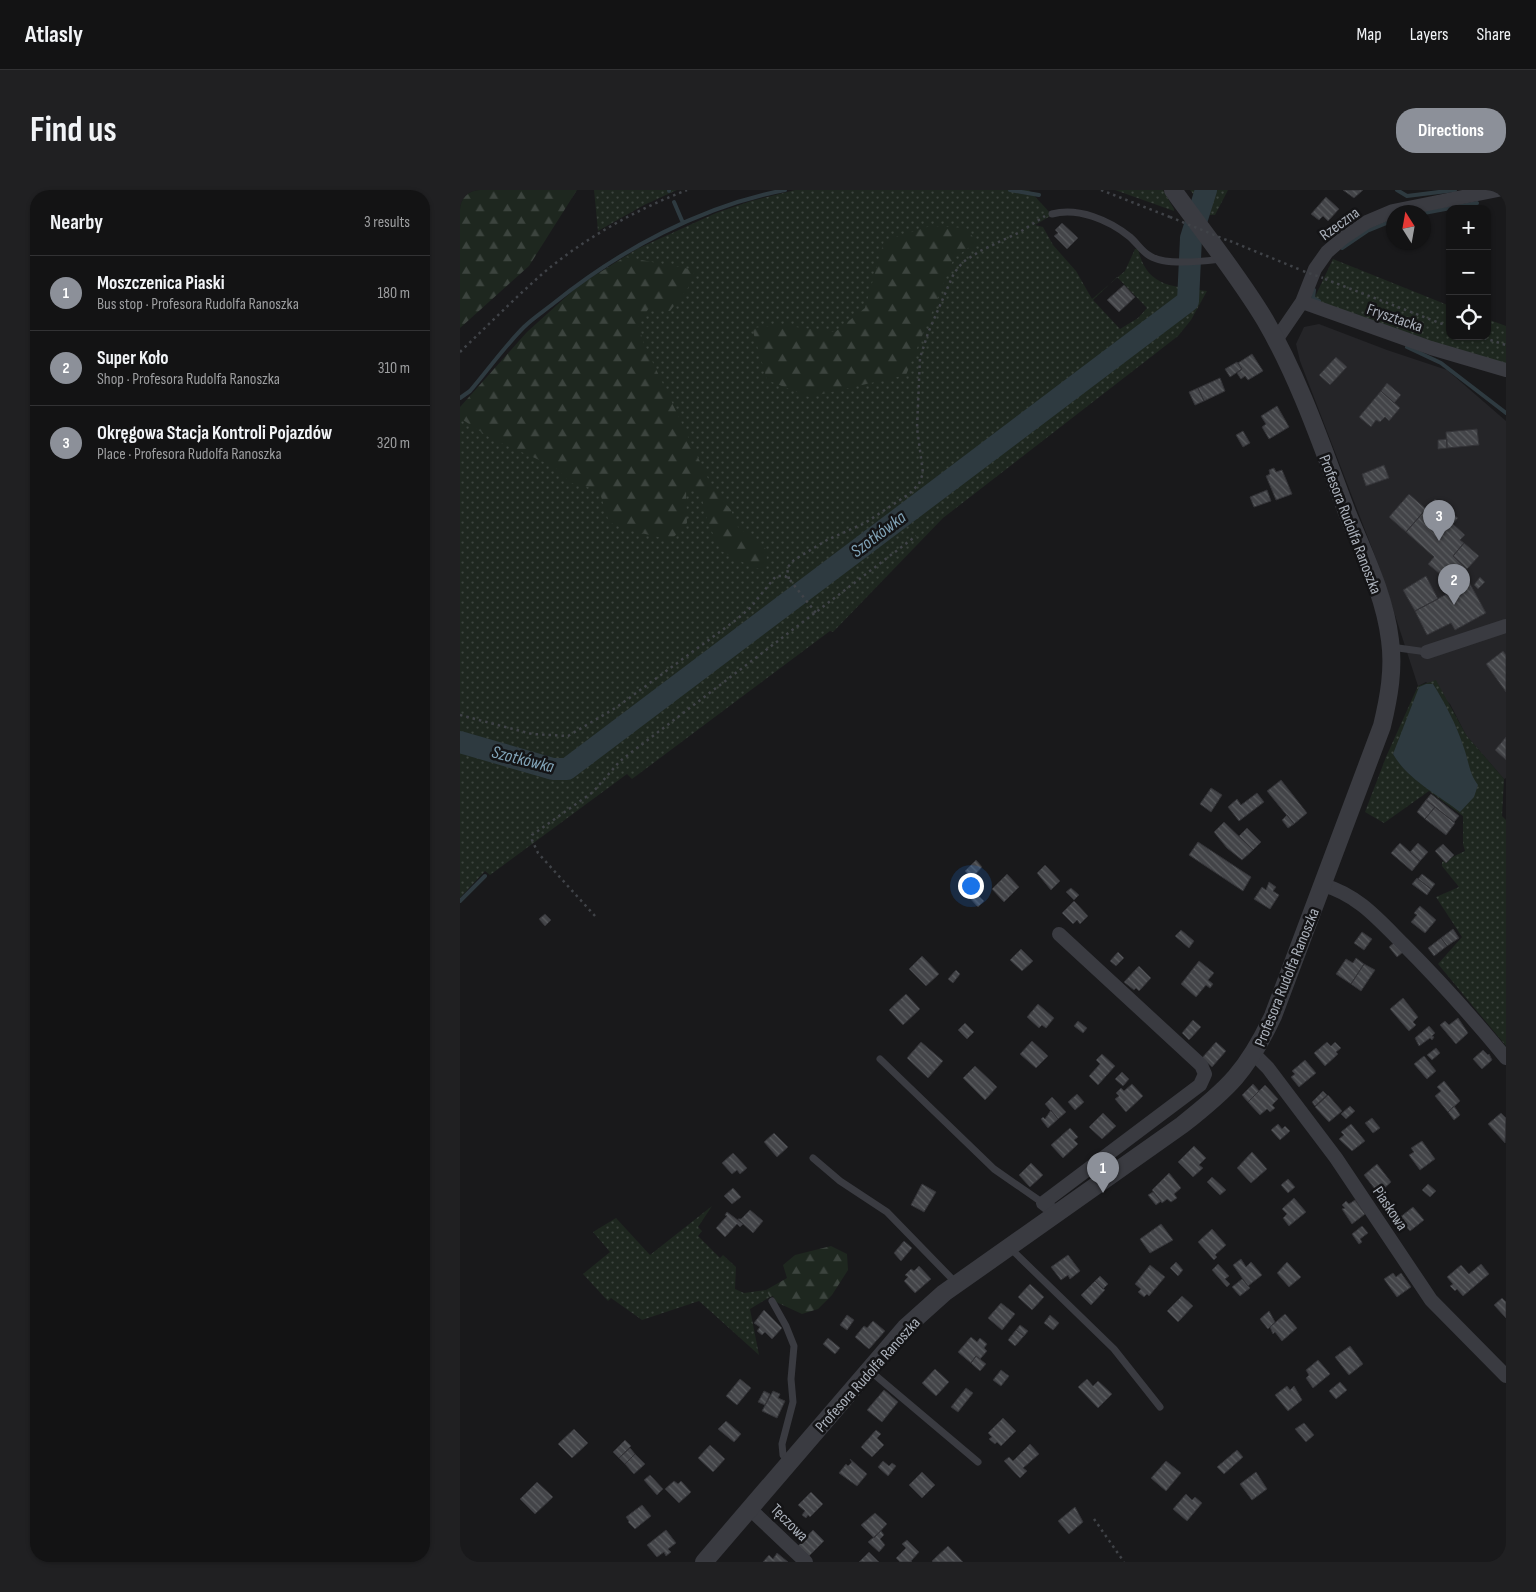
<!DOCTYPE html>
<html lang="en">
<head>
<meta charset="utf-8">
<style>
  :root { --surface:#131314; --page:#202022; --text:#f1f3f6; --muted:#9d9ea0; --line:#323234; --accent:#8c9099 }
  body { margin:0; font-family:"Sofia Sans Condensed",sans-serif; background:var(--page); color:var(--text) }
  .controls { position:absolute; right:15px; top:15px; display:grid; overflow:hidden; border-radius:10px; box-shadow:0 1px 4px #0004 }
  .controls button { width:45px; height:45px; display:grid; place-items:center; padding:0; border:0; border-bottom:1px solid var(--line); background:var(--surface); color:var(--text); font:25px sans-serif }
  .compass { position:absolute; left:926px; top:15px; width:45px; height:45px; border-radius:50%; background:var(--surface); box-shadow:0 1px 4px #0004; rotate:349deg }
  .you { position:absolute; left:510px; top:695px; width:18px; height:18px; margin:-12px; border:4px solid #fff; border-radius:50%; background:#1a73e8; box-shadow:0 0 0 8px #1a73e833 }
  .badge { display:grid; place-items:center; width:32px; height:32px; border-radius:50%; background:var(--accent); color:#fff; font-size:16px; font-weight:700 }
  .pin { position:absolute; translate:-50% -41px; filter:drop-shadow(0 1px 2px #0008) }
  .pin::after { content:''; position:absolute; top:26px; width:18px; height:15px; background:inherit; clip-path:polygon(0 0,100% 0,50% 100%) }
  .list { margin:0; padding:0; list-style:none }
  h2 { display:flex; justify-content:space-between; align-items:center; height:65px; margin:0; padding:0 20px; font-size:21px }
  h2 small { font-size:16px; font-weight:400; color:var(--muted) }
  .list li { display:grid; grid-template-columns:32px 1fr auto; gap:15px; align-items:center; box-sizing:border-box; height:75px; padding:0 20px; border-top:1px solid var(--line) }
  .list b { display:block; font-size:19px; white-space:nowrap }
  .list p { margin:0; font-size:16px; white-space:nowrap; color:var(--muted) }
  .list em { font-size:16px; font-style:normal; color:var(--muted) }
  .icon { flex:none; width:28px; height:28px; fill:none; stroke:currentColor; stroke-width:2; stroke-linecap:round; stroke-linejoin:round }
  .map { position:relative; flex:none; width:1046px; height:1372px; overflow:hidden; border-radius:20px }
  header { display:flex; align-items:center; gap:30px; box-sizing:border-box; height:70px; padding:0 25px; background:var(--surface); border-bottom:1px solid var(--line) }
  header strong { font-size:24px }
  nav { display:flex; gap:28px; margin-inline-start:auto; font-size:18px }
  .intro { display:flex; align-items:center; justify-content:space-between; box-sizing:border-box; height:120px; padding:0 30px }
  h1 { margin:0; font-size:35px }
  .button { padding:12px 22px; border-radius:20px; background:var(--accent); color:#fff; font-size:18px; font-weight:700 }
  main { display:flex; gap:30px; padding:0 30px }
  aside { flex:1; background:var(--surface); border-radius:20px; box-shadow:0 1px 4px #0004 }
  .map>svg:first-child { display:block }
</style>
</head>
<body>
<header>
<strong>Atlasly</strong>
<nav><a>Map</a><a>Layers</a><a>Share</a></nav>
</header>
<div class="intro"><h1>Find us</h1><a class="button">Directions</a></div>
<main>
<aside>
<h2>Nearby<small>3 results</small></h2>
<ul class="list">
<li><span class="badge">1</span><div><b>Moszczenica Piaski</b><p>Bus stop · Profesora Rudolfa Ranoszka</p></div><em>180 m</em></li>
<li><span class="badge">2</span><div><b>Super Koło</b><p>Shop · Profesora Rudolfa Ranoszka</p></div><em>310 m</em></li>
<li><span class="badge">3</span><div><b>Okręgowa Stacja Kontroli Pojazdów</b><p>Place · Profesora Rudolfa Ranoszka</p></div><em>320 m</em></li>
</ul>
</aside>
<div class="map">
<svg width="1046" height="1372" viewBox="0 0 1046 1372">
  <defs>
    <pattern id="grass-dots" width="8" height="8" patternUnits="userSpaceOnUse" patternTransform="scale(1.25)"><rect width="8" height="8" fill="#1e271f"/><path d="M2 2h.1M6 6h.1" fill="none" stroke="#3c443e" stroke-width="1.8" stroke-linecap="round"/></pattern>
    <pattern id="forest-firs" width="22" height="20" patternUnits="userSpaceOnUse" patternTransform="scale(1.25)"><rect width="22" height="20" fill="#1e271f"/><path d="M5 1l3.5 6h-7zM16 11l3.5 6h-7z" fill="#3c443e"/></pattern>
    <pattern id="building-back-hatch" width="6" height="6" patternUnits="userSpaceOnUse" patternTransform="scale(1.25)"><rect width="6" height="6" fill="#434448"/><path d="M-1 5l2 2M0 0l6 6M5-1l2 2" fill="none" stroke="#5b5d60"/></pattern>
  </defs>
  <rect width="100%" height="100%" fill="#19191b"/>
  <path fill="#252528" d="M859 134 927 160 987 180 1046 231V588L1044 589 1006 545 990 514 966 492 958 496 920 379 840 171 836 154 844 137Z"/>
  <path fill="url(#grass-dots)" fill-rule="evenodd" d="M134 0H217L184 15 138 41Z
    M569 0 592 25 575 35 583 37 593 55 616 81 632 109 665 81 675 59H678C687 98 713 96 747 101L731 130 718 146 483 328 373 442 370 441 172 589 167 584 30 685 25 681 0 708V219L118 96 177 59 256 23 291 11 335 0ZM657 87 687 118 678 128 660 139 633 110Z
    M655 0H703L714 19V21Z
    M730 0H768L755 25H750Z
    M873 69 990 116V146H1027V129L1046 136V175L996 161 853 111Z
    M976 490 1006 545 1044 589 1042 626 1046 630V856L978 774 1002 747 976 707 999 697 982 676V672L1005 661 1003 654V626L969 601 924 633 905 622 926 567 958 496Z
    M252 1016 238 1037 242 1041 238 1046 260 1068 263 1065 276 1077 275 1099 284 1103 306 1100 310 1107 290 1119 299 1165 239 1111 182 1130 151 1108 148 1111 123 1084 150 1062 133 1042 156 1028 190 1065Z"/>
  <path fill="url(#forest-firs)" d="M0 0H117L69 76 0 138Z
    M470 36 506 38 517 52 494 68 446 185 349 207 307 190 292 138 320 135 375 142 405 118 424 51Z
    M165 67 235 80 228 98 210 121 189 118 178 134 184 154 253 299 271 320 278 337 307 360 306 380C289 378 277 368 261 361L248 333 240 301 226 300 227 333 211 350 164 339 149 332 139 300 111 293 95 277 32 249 0 228V217L67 142 118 96Z
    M371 1056 387 1064 388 1080 372 1105 358 1119 342 1124 316 1112 313 1106 310 1107 306 1100 327 1088 323 1075 335 1065Z"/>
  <path fill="#2e3a40" d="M966 494H973C985 513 997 536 1004 558 1009 572 1009 583 1018 595L1014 607 1000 622C978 605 947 589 933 564L959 497Z"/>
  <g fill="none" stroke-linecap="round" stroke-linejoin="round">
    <path stroke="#2e3a40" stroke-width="4" d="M209 0V1
      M550 0 579 5
      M937 0 947 6 995 0
      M214 12 223 33
      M964 23 1017 13
      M882 58 907 41 934 30
      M854 100 853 108 859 111
      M947 157 981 173 1046 223
      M0 208 10 201C28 180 44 157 64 137 73 128 84 121 94 113 160 60 241 16 325 0
      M0 711 25 686"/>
    <path stroke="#2e3a40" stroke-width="22" d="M0 552 93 579H107L728 111 731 48 746 0"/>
  </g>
  <path fill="url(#building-back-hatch)" stroke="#333337" d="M883 0H903L894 8Z
    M866 7 879 19 868 31 863 26 859 30 851 24Z
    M602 33 618 48 607 59 594 46 598 43 595 40Z
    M664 95 675 107 659 122 647 110Z
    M792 164 803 181 788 190 785 186 781 189 777 183 782 179 778 173Z
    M876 167 887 177 870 195 859 185Z
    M777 172 782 179 770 187 765 179Z
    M760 188 765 201 744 211 738 198Z
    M927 193 941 205 934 213 921 201Z
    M738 198 744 211 735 215 729 202Z
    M921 201 940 218 929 231 925 227 920 232 916 230 911 237 899 227Z
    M817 216 829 237 809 249 802 237 806 234 801 226Z
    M1017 239 1019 255 987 258 986 242Z
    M783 241 790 253 783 257 776 245Z
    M987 249V258L978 259V250Z
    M924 275 929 288 906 296 902 284Z
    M814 278 816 282 822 280 832 304 816 310 806 286 810 284 809 280Z
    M807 300 811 311 794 317 790 307Z
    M949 304 966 319 946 342 929 327Z
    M975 309 998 328 993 334 1005 345 1000 350 1004 353 993 366 1007 379 993 395 968 374 974 367 946 342Z
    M1004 353 1019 366 1007 379 993 366Z
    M966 386 978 409 955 421 943 400Z
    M1020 387 1025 392 1018 399 1014 395Z
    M1009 392 1026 423 995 440 991 433 967 445 955 421Z
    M1043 461 1046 465V502L1026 474Z
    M1046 547V570L1035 560Z
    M821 590 847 623 834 634 807 601Z
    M751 598 762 605 751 622 740 614Z
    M797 603 804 612 779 631 768 617 777 609 781 615Z
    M971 604 999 626 994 632 966 610Z
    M966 610 975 617 965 629 957 622Z
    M975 617 995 633 986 645 965 629Z
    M827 625 834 634 828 638 822 630Z
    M764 632 793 660 782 670 767 658 754 642Z
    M787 638 801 652 793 660 779 646Z
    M738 652 791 687 783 701 729 665Z
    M940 653 960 671 952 681 931 663Z
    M958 653 968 662 960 671 950 662Z
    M983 654 994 665 986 673 975 661Z
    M516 670 522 677 512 688 505 681Z
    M585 675 600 691 591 700 577 683Z
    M547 684 559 697 544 712 532 699Z
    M962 684 975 694 971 699 958 689Z
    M957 688 971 699 967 705 952 694Z
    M510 690 517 699 506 707 499 698Z
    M809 692 816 697 813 701 819 705 810 719 794 709 802 697 806 700Z
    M611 698 619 705 614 710 606 702Z
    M514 702 524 711 518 717 509 707Z
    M614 711 628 726 620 734 617 730 613 734 602 723Z
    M960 716 976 730 965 743 951 732 957 725 954 723Z
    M85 724 91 730 85 736 79 729Z
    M993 739 999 748 987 756 981 748Z
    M721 740 734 751 729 758 715 746Z
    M902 742 912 749 904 760 894 753Z
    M981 748 987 756 974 766 968 758Z
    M935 752 943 762 937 767 929 757Z
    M561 759 573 771 562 781 550 770Z
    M658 762 664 768 656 776 650 771Z
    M462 766 479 784 466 796 449 779Z
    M896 768 904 774 891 794 876 784 886 769 893 773Z
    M739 771 754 783 748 790 753 794 750 798 746 795 736 807 721 794Z
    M904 774 915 780 901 801 891 794Z
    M679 776 691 788 679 801 676 798 674 800 664 792Z
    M496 780 500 784 493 793 488 789Z
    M446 804 460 819 443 835 429 820Z
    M943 808 958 827 953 832 956 835 949 841 930 819Z
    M578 814 594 828 586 838 582 835 579 838 567 827Z
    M998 828 1008 843 996 854 980 835 985 831 989 835Z
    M733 830 741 837 729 850 722 843Z
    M618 831 627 838 623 843 614 836Z
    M505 833 514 842 507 849 498 840Z
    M969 836 975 843 972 846 974 847 972 850 970 848 959 856 955 848Z
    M572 851 588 866 576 878 560 864Z
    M461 852 483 871 468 888 447 868Z
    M756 852 766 861 752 877 742 868Z
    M867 852 871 856 875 852 881 858 876 862 878 864 865 876 854 863Z
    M976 858 980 863 972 870 967 865Z
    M1023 860 1028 865 1029 864 1032 870 1022 879 1013 869Z
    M642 864 655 876 638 895 629 886 640 874 636 870Z
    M964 866 976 881 967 889 954 874Z
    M845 870 856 883 839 897 831 887 835 884 832 881Z
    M515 876 537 897 525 910 503 888Z
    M662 882 669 889 663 896 655 889Z
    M984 891 1000 911 988 922 975 906 981 901 977 897Z
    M672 894 683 906 666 922 655 909 659 906 656 903 661 898 664 901Z
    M793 894 799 901 788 912 782 905Z
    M805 895 818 909 812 915 815 918 810 922 807 919 800 925 788 912Z
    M863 901 867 905 855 916 852 912Z
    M617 904 624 912 615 920 608 912Z
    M868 905 882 921 869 932 855 917Z
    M592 907 606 922 598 929 585 914Z
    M890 916 895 921 886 929 881 924Z
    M994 916 1000 925 994 930 988 922Z
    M591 920 598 929 588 938 581 929 583 927 585 929Z
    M643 923 656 936 642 949 629 937Z
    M1041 923 1046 928 1045 953 1028 934Z
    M912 928 920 938 913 943 905 933Z
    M818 934 822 939 825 936 830 941 820 950 811 940Z
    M891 934 905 951 892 961 879 949 884 945 881 942Z
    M610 938 618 947 614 950 618 954 603 968 591 955Z
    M314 943 328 957 317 967 304 952Z
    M962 951 975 969 960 980 949 965 954 962 951 958Z
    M734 956 746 968 739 975 743 978 733 987 718 972Z
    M792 962 807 979 791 993 777 978Z
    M273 963 287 978 280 984 277 980 272 984 262 973Z
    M571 973 583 985 570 997 559 985Z
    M917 974 931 992 921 1001 918 997 915 999 904 985Z
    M709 983 721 998 714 1004 717 1008 711 1012 707 1009 702 1013 692 1000Z
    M752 987 766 1000 760 1005 747 992Z
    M828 989 835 997 828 1003 821 995Z
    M462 994 476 1002 464 1022 451 1015Z
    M968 994 976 1001 970 1007 962 1000Z
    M273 998 281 1007 272 1014 264 1006Z
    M693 1002 701 1011 696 1015 688 1005Z
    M834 1008 846 1022 829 1036 823 1028 827 1024 822 1019Z
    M895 1010 905 1024 892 1034 882 1019 885 1018 882 1015 886 1011 889 1014Z
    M953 1017 964 1030 950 1041 939 1028Z
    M290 1020 303 1031 293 1043 278 1029H281Z
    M267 1022 283 1034 280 1037 277 1034 265 1047 256 1038 267 1026 265 1025Z
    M701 1034 713 1050 690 1063 680 1049Z
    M902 1036 908 1043 900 1049 902 1052 899 1054 892 1044Z
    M752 1039 766 1055 755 1065 757 1067 754 1070 738 1052Z
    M444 1051 452 1058 441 1071 434 1063Z
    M608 1065 620 1081 610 1089 608 1085 601 1090 591 1077Z
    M781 1069 786 1077 791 1072 802 1085 788 1096 773 1075Z
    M716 1072 723 1080 718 1086 710 1078Z
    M827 1072 841 1087 829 1097 817 1083Z
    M758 1074 769 1086 765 1089 770 1094 767 1097 752 1080Z
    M1021 1074 1029 1084 1003 1106 997 1099 995 1101 990 1096 993 1094 987 1087 1001 1075 1009 1084Z
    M690 1075 705 1087 689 1106 687 1104 684 1107 678 1102 681 1099 675 1094Z
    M459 1076 471 1089 455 1103 444 1091 448 1087 445 1085 451 1079 454 1081Z
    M933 1083 936 1087 941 1083 951 1097 937 1107 924 1089Z
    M640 1086 648 1094 643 1099 635 1091Z
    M782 1089 790 1098 780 1106 772 1097Z
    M635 1091 645 1100 631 1115 621 1105Z
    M570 1094 584 1107 572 1120 558 1107Z
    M722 1106 733 1116 718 1132 707 1121Z
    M1042 1108 1046 1112V1128L1034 1115Z
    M541 1113 555 1124 542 1140 528 1128Z
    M304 1120 322 1138 312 1149 305 1142 302 1145 297 1141 300 1137 294 1133Z
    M809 1121 815 1132 808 1139 800 1129Z
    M825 1124 837 1138 822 1151 815 1142 813 1144 810 1137Z
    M387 1125 394 1130 387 1140 380 1135Z
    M590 1125 599 1133 593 1140 584 1133Z
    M413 1131 425 1141 409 1159 395 1147 404 1136 407 1138Z
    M560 1135 568 1141 564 1146 556 1140Z
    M556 1140 564 1146 555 1156 548 1150Z
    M511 1147 517 1152 520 1148 527 1154 524 1158 527 1161 520 1169 516 1166 511 1173 498 1162Z
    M368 1148 380 1158 375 1164 363 1154Z
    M890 1156 903 1174 889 1185 875 1167Z
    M516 1166 526 1174 520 1181 511 1173Z
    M858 1170 870 1184 853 1198 846 1188 849 1185 846 1180Z
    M475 1179 489 1192 476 1206 462 1193Z
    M541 1180 549 1186 541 1196 533 1190Z
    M280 1189 291 1198 277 1215 266 1206Z
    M627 1189 633 1196 638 1191 652 1204 638 1218 618 1197Z
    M880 1192 887 1200 876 1209 869 1201Z
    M827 1196 830 1200 834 1196 842 1210 828 1221 815 1205Z
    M506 1198 513 1203 498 1222 491 1217Z
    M424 1200 438 1212 422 1232 407 1220Z
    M304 1201 310 1204 305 1215 298 1212Z
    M313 1201 320 1204 318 1208 325 1211 317 1228 302 1221Z
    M543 1228 556 1241 541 1256 537 1252 535 1254 529 1249 532 1247 528 1243Z
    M266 1231 281 1244 274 1252 258 1239Z
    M844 1233 854 1245 846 1252 835 1239Z
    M114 1239 128 1253 112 1268 98 1254Z
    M416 1240 421 1244 417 1248 424 1255 412 1267 401 1257Z
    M165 1250 171 1256 159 1268 153 1262Z
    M570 1254 579 1264 563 1278 567 1281 560 1288 544 1271 549 1267 553 1271Z
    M250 1255 265 1269 253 1282 238 1268Z
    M170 1258 175 1264 165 1274 159 1268Z
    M777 1260 783 1267 764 1284 757 1277Z
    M175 1264 185 1274 174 1284 165 1274Z
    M390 1269 407 1284 397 1296 379 1283 386 1274 388 1276 392 1272Z
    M423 1271 429 1276 432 1273 436 1276 428 1286 418 1277Z
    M706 1271 721 1283 706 1301 691 1288Z
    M462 1282 475 1295 462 1308 449 1295Z
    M796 1282 807 1299 792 1310 780 1294Z
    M190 1285 203 1299 197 1305 184 1290Z
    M214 1291 218 1294 221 1291 231 1302 219 1313 205 1299Z
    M77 1292 93 1307 75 1324 60 1309Z
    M351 1302 363 1314 350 1327 348 1325 346 1328 342 1325 345 1321 338 1315Z
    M726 1304 732 1310 735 1307 742 1313 727 1331 713 1319Z
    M182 1315 191 1326 175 1339 168 1332 169 1331 166 1327Z
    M615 1317 623 1332 609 1344 598 1331Z
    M415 1323 427 1334 414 1348 401 1335Z
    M206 1340 216 1353 208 1359 211 1362 206 1366 204 1362 197 1367 187 1355Z
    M353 1340 364 1351 349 1366 338 1356Z
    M421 1341 424 1345 420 1349 425 1355 419 1362 408 1352Z
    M447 1350 459 1362 451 1371 452 1372H440L436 1368 446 1358 442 1354Z
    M488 1356 503 1372H473L472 1371Z
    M409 1362 419 1372H399Z
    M317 1363 328 1372H303L309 1365 313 1369Z"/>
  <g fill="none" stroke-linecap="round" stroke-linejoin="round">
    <path stroke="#404348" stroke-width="2.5" stroke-dasharray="2.5 4" stroke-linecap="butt" d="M641 0 710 27
      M770 51 841 80
      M865 89 990 137
      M1018 146 1046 155
      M0 162C27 136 53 110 81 85 123 49 175 20 227 0
      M329 389 327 378 334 370 367 350 405 333 449 304 459 294 463 283 457 238 460 168 468 143 494 83 503 72 520 61 560 42 585 26
      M0 525 72 544 108 546 157 517 276 430 290 418 316 386H325L330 390 356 423
      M135 726 78 663 72 650V645L133 602 160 571 456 346
      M634 1329 664 1372"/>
    <path stroke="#3a3b41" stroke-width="7" d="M592 24C618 17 649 30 670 47 677 53 682 62 690 66 706 76 744 71 762 69
      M931 457 967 462
      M420 869 534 979 583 1013
      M353 968 380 991 427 1022 497 1094
      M549 1057 654 1159 700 1217
      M312 1111 326 1136 334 1156 331 1189 333 1212 322 1254 323 1265 328 1272
      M409 1180 518 1272"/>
    <path stroke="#3a3b41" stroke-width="14" d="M842 112 971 158 1046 180
      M816 150 842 112 855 79 867 62 883 48 907 32 933 21 1038 0
      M967 462 1046 436
      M863 695C898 705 918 729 943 754 979 790 1013 828 1046 868
      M794 864 808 878 876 968 971 1110 1046 1186
      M596 1023 583 1013 740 895 745 884 741 875 599 744
      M289 1318 346 1372"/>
    <path stroke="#3a3b41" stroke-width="18" d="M244 1372 445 1138 484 1103 722 935C769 898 787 881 813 826L922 536C929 507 934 479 930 450 925 407 904 364 888 325 863 259 840 190 805 130 778 85 744 43 713 0"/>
    <path stroke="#404348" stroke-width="2.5" stroke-dasharray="2.5 4" stroke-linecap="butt" d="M710 27 769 51
      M843 81 863 88"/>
  </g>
  <g text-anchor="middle" stroke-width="5" stroke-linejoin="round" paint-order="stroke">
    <g font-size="16" fill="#abb1bb" stroke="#141416">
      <text transform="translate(879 33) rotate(-36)" y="6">Rzeczna</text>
      <text transform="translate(935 127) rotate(19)" y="6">Frysztacka</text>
      <text transform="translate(891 334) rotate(69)" y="6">Profesora Rudolfa Ranoszka</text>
      <text transform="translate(826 787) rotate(-68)" y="6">Profesora Rudolfa Ranoszka</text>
      <text transform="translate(931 1018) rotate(56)" y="6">Piaskowa</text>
      <text transform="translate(407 1184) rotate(-48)" y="6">Profesora Rudolfa Ranoszka</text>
      <text transform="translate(330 1332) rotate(45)" y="6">Tęczowa</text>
    </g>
    <g font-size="18" font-style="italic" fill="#81a3b7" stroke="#141416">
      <text transform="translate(418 344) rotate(-37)" y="6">Szotkówka</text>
      <text transform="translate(63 569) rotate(14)" y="6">Szotkówka</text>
    </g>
  </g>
</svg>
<div class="controls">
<button>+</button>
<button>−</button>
<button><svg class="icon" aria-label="locate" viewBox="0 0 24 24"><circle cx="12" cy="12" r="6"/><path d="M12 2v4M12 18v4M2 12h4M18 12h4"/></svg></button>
</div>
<svg class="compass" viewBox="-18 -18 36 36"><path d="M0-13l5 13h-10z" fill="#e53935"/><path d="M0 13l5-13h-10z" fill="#9d9ea0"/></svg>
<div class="you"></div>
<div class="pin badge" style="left:643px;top:1003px">1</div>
<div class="pin badge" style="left:994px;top:415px">2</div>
<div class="pin badge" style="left:979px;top:351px">3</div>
</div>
</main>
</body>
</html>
